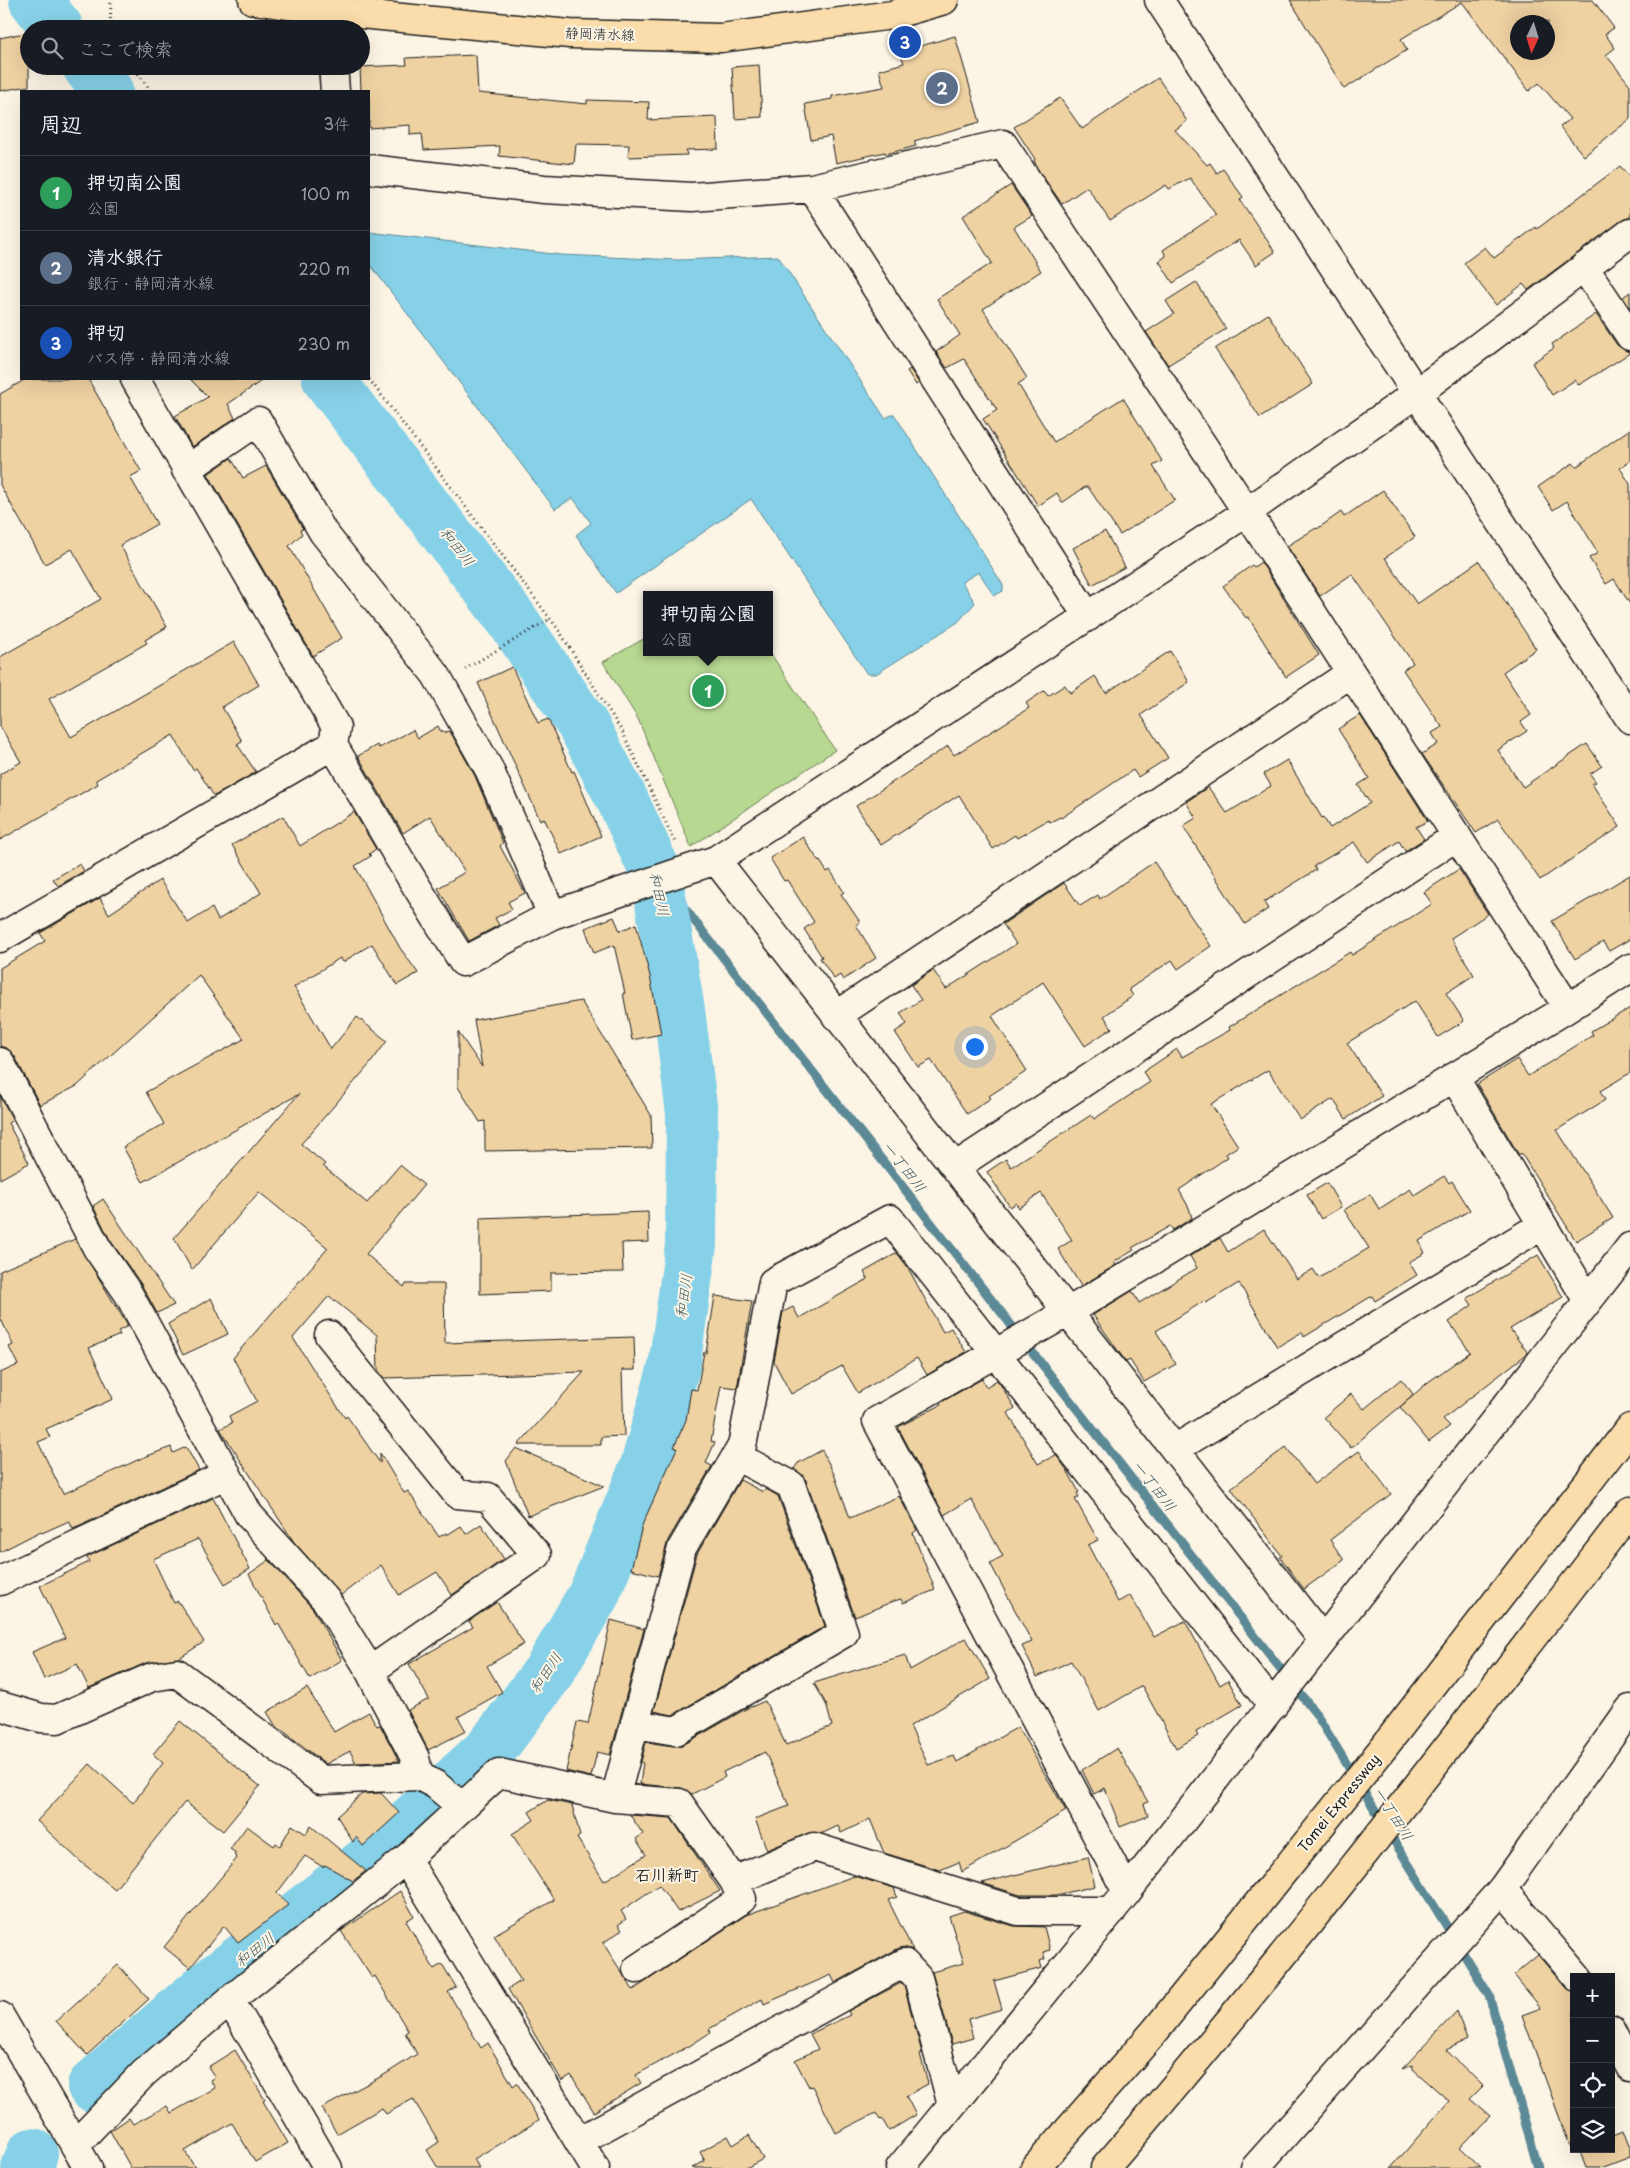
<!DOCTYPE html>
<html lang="ja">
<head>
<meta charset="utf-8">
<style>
  :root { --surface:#171b24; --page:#242831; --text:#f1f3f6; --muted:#9ea1a6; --line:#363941; --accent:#c8321e }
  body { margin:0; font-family:"Playpen Sans","Klee One",sans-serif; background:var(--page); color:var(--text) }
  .controls { position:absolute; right:15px; bottom:15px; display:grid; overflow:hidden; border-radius:0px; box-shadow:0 5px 20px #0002 }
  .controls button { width:45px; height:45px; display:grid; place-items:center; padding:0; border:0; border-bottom:1px solid var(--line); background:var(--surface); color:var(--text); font:25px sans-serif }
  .compass { position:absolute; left:1510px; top:15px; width:45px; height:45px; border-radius:50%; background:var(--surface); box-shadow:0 5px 20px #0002; rotate:184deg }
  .you { position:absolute; left:974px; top:1046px; width:18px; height:18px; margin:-12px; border:4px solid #fff; border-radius:50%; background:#1a73e8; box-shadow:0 0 0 8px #1a73e833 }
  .badge { display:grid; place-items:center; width:32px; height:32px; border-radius:50%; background:var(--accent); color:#fff; font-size:16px; font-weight:700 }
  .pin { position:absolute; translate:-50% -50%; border:2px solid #fff; box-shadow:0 1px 5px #0006 }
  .popup { position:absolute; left:643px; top:591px; width:130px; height:65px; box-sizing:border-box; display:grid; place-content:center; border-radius:0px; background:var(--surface); filter:drop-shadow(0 1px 4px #0005); font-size:16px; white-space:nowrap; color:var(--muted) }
  .popup b { font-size:19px; color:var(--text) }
  .popup::after { content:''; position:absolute; left:50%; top:100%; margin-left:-10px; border:10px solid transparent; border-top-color:var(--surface) }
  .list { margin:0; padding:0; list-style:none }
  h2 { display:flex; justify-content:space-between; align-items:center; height:65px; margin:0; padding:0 20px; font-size:21px }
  h2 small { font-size:16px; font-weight:400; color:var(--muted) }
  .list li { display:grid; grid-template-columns:32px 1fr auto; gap:15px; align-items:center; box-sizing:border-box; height:75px; padding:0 20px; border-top:1px solid var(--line) }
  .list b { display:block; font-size:19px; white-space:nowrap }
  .list p { margin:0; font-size:16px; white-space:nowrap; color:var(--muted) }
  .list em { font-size:16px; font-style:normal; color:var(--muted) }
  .icon { flex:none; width:28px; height:28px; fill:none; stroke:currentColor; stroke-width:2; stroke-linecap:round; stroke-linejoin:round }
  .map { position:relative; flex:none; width:1630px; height:2168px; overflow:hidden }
  .search { position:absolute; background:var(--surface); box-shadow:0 5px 20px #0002; left:20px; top:20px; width:350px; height:55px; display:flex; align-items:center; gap:12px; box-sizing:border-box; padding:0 18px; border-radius:28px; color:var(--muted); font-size:19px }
  .panel { position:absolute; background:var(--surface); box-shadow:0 5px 20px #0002; left:20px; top:90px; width:350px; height:290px; border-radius:0px }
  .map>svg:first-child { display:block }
</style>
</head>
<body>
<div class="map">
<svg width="1630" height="2168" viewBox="0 0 1630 2168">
  <rect width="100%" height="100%" fill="#fcf5e5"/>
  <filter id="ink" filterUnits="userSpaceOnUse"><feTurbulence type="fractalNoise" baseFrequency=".02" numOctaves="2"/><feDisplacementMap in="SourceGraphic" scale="10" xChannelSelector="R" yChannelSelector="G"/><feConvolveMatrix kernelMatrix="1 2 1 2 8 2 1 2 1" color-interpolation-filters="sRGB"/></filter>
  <g filter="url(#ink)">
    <path fill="#b7d891" stroke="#6a7a56" d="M647 637V652L769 651 835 750 691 847 638 719 603 662Z"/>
    <path fill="#87d1e8" stroke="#5c8996" d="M369 232 561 255 678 260 778 256 885 418 894 414 1003 585V591L994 596 979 572 962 582 975 603 958 622 876 674H867L751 499 616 593 576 535 591 523 573 498 555 509 369 263Z"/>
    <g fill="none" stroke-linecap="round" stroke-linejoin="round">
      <path stroke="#5c8996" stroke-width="9" d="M664 882 1316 1714 1489 1995 1538 2168"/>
      <path stroke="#87d1e8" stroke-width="52" d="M35 0 58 29
        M88 66 107 91
        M93 2086 202 1991 366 1863 490 1750 548 1673 594 1594 646 1466 674 1367 691 1245 692 1114 679 1010 656 873 621 797 583 725 513 621 328 379
        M27 2168 32 2154"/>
    </g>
    <path fill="#efd2a2" stroke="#1c1c1c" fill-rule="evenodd" d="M1290 0H1593L1614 28 1605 34 1615 48 1606 55 1630 85V119L1584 156 1560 127 1570 119 1539 83 1529 91 1462 2 1401 39 1407 50 1344 89ZM1518 22H1548V52H1518Z
      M24 33 26 42 29 41V86L0 91V38Z
      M955 36 980 122 914 141 916 146 886 154 885 152 836 163 831 136 811 140 805 104 832 99V96L884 87 879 70 904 63 900 52Z
      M476 55 478 93 587 104V100L649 102 648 120 717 117 718 149 686 150 687 155 628 157 629 145 576 144 574 164 499 156 500 146 424 150 422 134 410 135V125L369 128V91H361L360 67 407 65 406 58Z
      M759 65 762 117 735 119 732 67Z
      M1158 78 1187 121 1175 130 1207 165 1210 163 1217 173 1223 169 1243 197 1240 200 1275 252 1256 265 1239 240 1173 283 1159 261 1166 256 1163 250 1216 215 1190 178 1169 189 1166 185 1110 221 1087 187 1062 204 1037 168 1034 160 1035 159 1014 127 1060 98 1082 129Z
      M1620 166 1630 177V216L1621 221 1528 290 1523 284 1496 305 1464 263 1485 247 1494 258 1536 227 1537 229Z
      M1011 185 1032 216 1014 227 1041 271 983 309 1027 378 1018 384 1054 442 1123 398 1162 461 1153 466 1175 500 1120 535 1088 487H1085L1062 503 1057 493 1038 506 983 419 997 410 964 359 947 368 936 352 960 335 937 299 992 263 963 216Z
      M1196 282 1226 329 1168 365 1146 332 1174 314 1166 301Z
      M1630 292V308L1623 297Z
      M1268 314 1313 384 1260 418 1215 349Z
      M1596 314 1617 345 1630 353 1579 385 1575 380 1552 395 1532 363 1554 348 1552 344Z
      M910 369 919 383 916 385 907 371Z
      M26 379H88L141 471 130 477 157 524 120 545 167 627 145 640 147 643 49 699 71 737 234 642 259 685 222 707 242 741 237 744 256 772 214 796 196 768 193 770 173 735 96 780 98 784 0 840V774L21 762 0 726V657L101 599 72 549 45 564 0 485V394Z
      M190 379H264L228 404 235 418 192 447 175 416 208 397Z
      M1630 429V461L1620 468 1630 484V604L1614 579 1606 584 1589 558 1598 553 1567 501 1553 510 1538 487 1573 463 1576 467Z
      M231 458 243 478 266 466 303 529 300 530 302 534 289 546 342 638 313 656 208 474Z
      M1383 490 1415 537 1385 558 1417 604 1479 561 1536 649 1503 672 1531 715 1521 722 1527 731 1498 750 1523 787 1587 744 1602 766 1590 774 1596 782 1592 784 1620 827 1540 880 1498 819 1476 833 1422 754 1438 744 1432 733 1442 727 1403 670 1413 663 1352 574 1320 596 1287 546 1316 528 1317 529 1341 512 1344 517Z
      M1105 531 1125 567 1092 585 1073 548Z
      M1261 562 1319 655 1286 677 1248 617 1246 618 1223 586 1252 565 1254 567Z
      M1170 651 1189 682 1141 715 1168 758 1138 777 1133 770 1061 818 1060 817 1050 822 1048 820 1017 838 1015 835 993 849 959 795 881 845 856 806 948 746 954 755 1029 708 1026 703 1044 691 1048 696 1065 685 1070 693 1095 676 1106 693Z
      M512 667 538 723 548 719 572 772 574 771 601 836 561 854 544 818 540 820 478 683Z
      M1360 715 1428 821 1416 827 1424 839 1405 851 1399 841 1367 862 1354 842 1314 866 1316 870 1264 902 1268 909 1245 924 1183 826 1196 818 1186 802 1208 787 1227 813 1271 786 1264 774 1287 760 1322 818 1323 817 1330 828 1370 803 1358 785 1369 778 1338 729Z
      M438 726 441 732 442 730 444 733 448 731 451 733 475 776 503 843 500 846 525 893 508 902 512 909 495 918 499 925 469 941 438 888 465 872 430 816 403 833 358 756 377 745 379 748 413 730 418 738Z
      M354 812 376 849 369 854 371 856 355 866 400 948 418 973 397 985 372 944 343 962 340 958 294 987 331 1049 357 1017 387 1041 370 1064 301 1144 325 1164 323 1166 367 1203 400 1165 424 1185 366 1254 404 1287 406 1284H444L445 1343 634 1337 635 1370H622L624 1436 601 1437V1445H518L584 1372 384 1378 378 1370 377 1335 329 1296 293 1338 345 1418 347 1416 380 1463V1453L404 1493 408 1491 439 1537 446 1533 447 1535 461 1526 466 1534 481 1524 504 1559 452 1595 437 1572 399 1595 381 1565 341 1595 294 1542 220 1429 232 1423 229 1416 257 1401 233 1358 328 1248 259 1192 192 1270 174 1238 299 1094 143 1182 123 1147 164 1124 146 1092 244 1039 199 975 77 1086 40 1105 14 1055 8 1049 0 1046V968L45 941 40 933 100 898 109 914 160 880 188 923 212 908 218 920 261 893 232 845 283 816 300 846Z
      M803 837 819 862 820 861 827 872 830 870 844 892 841 894 860 922 856 925 876 958 843 980 840 975 834 979 820 958 822 957 804 929 814 922 787 880 784 881 770 858Z
      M1154 862 1211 946 1178 969 1172 960 1129 989 1133 996 1104 1016 1112 1028 1085 1046 1043 982 992 1016 1027 1071 989 1096 991 1098 967 1114 931 1060 918 1067 895 1032 907 1024 900 1013 921 1000 911 985 933 970 946 989 1016 944 1003 924 1064 883 1080 906 1098 895 1100 899Z
      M80 864 84 871 58 886 53 879Z
      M1459 869 1488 914 1451 938 1474 975 1446 993 1464 1021 1438 1037 1415 1001 1347 1043 1382 1096 1346 1119 1333 1099 1300 1120 1268 1070 1211 1104 1238 1146 1226 1154 1228 1157 1179 1190 1189 1208 1192 1218 1173 1230 1170 1226 1132 1248 1134 1250 1114 1262 1116 1265 1081 1286 1058 1249 1072 1240 1041 1193 1019 1208 1016 1203 1010 1207 987 1172 1006 1159 1011 1167 1091 1115 1094 1119 1150 1082 1143 1072 1167 1056 1177 1049 1182 1057 1230 1030 1229 1027 1350 952 1352 955 1432 904 1424 892Z
      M1630 875V939L1609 951 1603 942 1575 959 1552 921Z
      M614 917 620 931 636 924 650 976 661 1034 632 1040 623 993H625L614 945 594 953 585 928Z
      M581 1001 651 1115 652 1148 485 1151V1121L480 1122 458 1087V1032L482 1067 474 1020Z
      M1630 1008V1073L1600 1091 1605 1100 1557 1130 1613 1218 1576 1241 1521 1153 1519 1155 1477 1084 1517 1059 1528 1076 1593 1035 1591 1031Z
      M0 1096 13 1120 8 1123 29 1163 0 1179Z
      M1444 1176 1449 1183 1452 1181 1470 1210 1419 1241 1425 1253 1409 1262 1417 1275 1375 1301 1372 1296 1304 1337 1302 1332 1277 1347 1239 1283 1206 1303 1204 1301 1156 1331 1176 1364 1144 1382 1130 1360 1126 1362 1093 1315 1132 1291 1139 1303 1197 1268 1190 1256 1220 1238 1228 1252 1264 1229 1297 1279 1313 1269 1319 1278 1369 1248 1344 1210 1370 1194 1379 1209 1410 1189 1414 1195Z
      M1327 1183 1341 1207 1321 1219 1307 1195Z
      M103 1199 174 1305 157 1313 141 1284 110 1240 93 1206Z
      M648 1212 649 1242 622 1243 623 1272 551 1273V1291L480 1294V1218Z
      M75 1239 128 1326 118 1331 120 1335 89 1348 113 1399 46 1429 50 1437 38 1442 63 1494 142 1458 171 1447 173 1453 186 1447 199 1470 73 1529 69 1521 42 1533 41 1531 0 1552V1373L18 1365 9 1347 13 1345 0 1317V1271Z
      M897 1253 907 1266 943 1332 951 1328 966 1352 927 1375 917 1358 858 1393 842 1366 791 1394 774 1362 783 1312 793 1307 799 1318 868 1279 864 1272Z
      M1538 1255 1563 1297 1510 1329 1528 1353 1443 1419 1450 1426 1429 1442 1400 1407 1427 1383 1470 1352 1449 1322 1472 1305 1467 1298Z
      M715 1296 752 1301 737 1388 721 1386 711 1441 715 1442 706 1463 712 1466 668 1540 658 1576 631 1569 643 1523 677 1448 674 1447 686 1420 691 1389 697 1390 704 1352 706 1353Z
      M211 1298 228 1334 183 1355 168 1324Z
      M982 1379 986 1387 997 1380 1000 1384 1015 1408 1008 1413 1038 1464 1056 1455 1067 1470 1079 1492 1077 1493 1079 1497 1075 1499 1098 1540 1088 1545 1118 1602 1130 1595 1154 1637 1185 1621 1220 1685 1228 1680 1242 1705 1196 1732 1198 1736 1176 1748 1142 1686 1099 1711 1071 1661 1037 1677 1022 1646 1032 1642 990 1563 1003 1556 971 1499 944 1515 898 1427 941 1405 940 1403Z
      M1401 1379 1414 1395 1351 1448 1324 1417 1351 1394 1364 1409Z
      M1286 1447 1314 1484 1359 1451 1391 1494 1330 1540 1344 1560 1304 1589 1280 1557 1282 1556 1231 1488Z
      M516 1448 604 1486 528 1516 506 1461Z
      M822 1450 834 1474 850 1518 899 1496 917 1530 913 1533 935 1590 903 1603 901 1599 894 1601 855 1617 806 1480 794 1469 798 1463Z
      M740 1480 763 1492 766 1489 778 1496 825 1626 673 1715 654 1711 697 1554Z
      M213 1498 250 1569 225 1584 198 1539 153 1559 174 1603 178 1601 204 1642 179 1658 146 1663 89 1688 77 1664 44 1679 32 1652 65 1638 40 1586 89 1562 87 1557Z
      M269 1560 313 1609 342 1660 310 1679 278 1623 276 1625 249 1574Z
      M497 1602 524 1644 487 1666 502 1692 458 1717 466 1731 428 1750 408 1710 429 1699 409 1664 473 1627 469 1621Z
      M611 1620 644 1629 610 1755 597 1752 591 1777 566 1771 577 1722 588 1724Z
      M966 1638 990 1679 910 1726 928 1765 954 1756 957 1762 1018 1727 1066 1811 962 1872 959 1862 940 1870 884 1853 870 1819 841 1833 838 1826 823 1833H808L767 1850 755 1819 789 1806 765 1752 723 1772 725 1777 692 1794 681 1788 640 1784 643 1763 641 1762 646 1742 673 1746 683 1745 751 1706V1707L765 1701 786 1745 832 1726 826 1704 814 1683 905 1655 910 1670Z
      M307 1688 334 1732 369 1712 377 1726 380 1725 399 1761 356 1763 350 1751 326 1764 282 1730 277 1728 267 1712Z
      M180 1721 260 1786 223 1831 185 1802 115 1889 81 1862 37 1821 90 1764 133 1803 163 1763 153 1754Z
      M1117 1748 1148 1802 1144 1804 1148 1816 1120 1827 1105 1788 1094 1794 1082 1770Z
      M381 1793 399 1813 363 1846 356 1837 353 1842 337 1816 362 1794Z
      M548 1800 572 1805 580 1836 577 1838 604 1881 646 1855 636 1839 643 1834 630 1815 671 1818 720 1891 678 1912 659 1885 621 1911 626 1919 618 1925 622 1930 603 1943 633 1990 746 1915 854 1876 894 1888 897 1897 888 1900 913 1950 903 1947 897 1949 835 1983 831 1975 764 2004 762 1999 709 2029 711 2032 691 2045 636 2075 641 2083 594 2112 571 2075 562 2081 508 1989 521 1981 494 1935 554 1900 512 1834 534 1820 529 1812Z
      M292 1825 306 1834 311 1826 366 1871 353 1881 325 1865 323 1867 305 1856 277 1893 288 1905 238 1943 224 1926 190 1968 164 1947 237 1858 234 1855 236 1853 230 1849 247 1826 274 1846 276 1843 280 1846Z
      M1088 1857 1095 1886 1057 1895H1020L982 1883Z
      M400 1891 414 1916 406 1921 434 1969 442 1964 456 1987 448 1992 481 2048 488 2043 513 2086 517 2083 539 2120 474 2159 479 2168H438L427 2150 439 2142 413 2099 386 2114 382 2108 337 2134 322 2108 384 2075 417 2054 405 2033 408 2031 375 1976 372 1978 341 1931Z
      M964 1911 1014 1926 1044 1927 1050 1950 1043 1952 1045 1959 1040 1961 1042 1968 994 1981 1002 2009 968 2019 973 2038 952 2044 932 1972 964 1963 949 1916Z
      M1538 1955 1565 1987 1574 1992V2149H1571L1522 2015 1541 2008 1514 1975Z
      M118 1965 149 1999 87 2055 56 2021Z
      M901 1983 904 1986 922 2053 920 2054 928 2084 906 2096 916 2115 889 2131 882 2119 880 2120 876 2113 836 2133 812 2086 809 2087 795 2060 818 2049 810 2034 850 2015 848 2011Z
      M1457 2011 1467 2040 1446 2050 1483 2086 1470 2099 1490 2116 1460 2148 1481 2168H1391L1449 2101 1413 2069V2065L1402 2069Z
      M235 2050 265 2100 263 2101 288 2143 255 2162 232 2123 185 2151 195 2168H131L110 2131 129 2118 133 2124 167 2106 171 2113 215 2088 210 2080 215 2077 208 2067Z
      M1623 2130 1630 2149V2157L1601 2168H1586L1579 2149H1611V2135Z
      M749 2135 763 2159 746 2168H692L705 2161 700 2152 728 2136 733 2145Z"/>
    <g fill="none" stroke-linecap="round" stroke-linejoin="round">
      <g stroke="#1c1c1c" stroke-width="31">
        <path id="street" d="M329 11 330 29
          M333 66 335 91
          M369 169 544 189 692 197 812 188 1003 144 1247 512 1568 1008
          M812 188 1088 617
          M1584 267 1630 336
          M135 379 336 727 333 745
          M186 470 258 421 323 532 436 675 489 769 552 915
          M716 860 1323 1640
          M0 938 333 745 399 858 463 962 552 915 716 860 1247 512 1417 393 1630 233
          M836 1016 1351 673
          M0 1062 97 1248 128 1293 249 1515 326 1600 366 1664 415 1758 419 1776 436 1785 462 1807
          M1454 1077 1588 1301
          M955 1167 1457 836
          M329 1335 457 1494 488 1497 537 1555 370 1671
          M1175 1449 1542 1225
          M0 1581 227 1474
          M0 1706 41 1718 57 1719 152 1677 177 1673 321 1780 419 1776
          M635 1724 676 1731 844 1633 791 1485 736 1456
          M615 1798 682 1548 742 1446 773 1282 890 1219 1273 1706
          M406 1859 595 2168
          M1502 1889 1577 1977
          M1127 1892 877 1421 1068 1312 1568 1008 1630 968
          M637 1969 742 1899 734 1881
          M230 2000 328 2168
          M1611 2029 1630 2067
          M579 2141 904 1963 918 1978 952 2105
          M75 2145 144 2073 230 2000 406 1859 499 1773 615 1798 679 1803 734 1881 814 1847 1018 1911H1112
          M900 2168 1127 1892 1630 1247"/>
      </g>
      <g stroke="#1c1c1c" stroke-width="31">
        <path id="secondary" d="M1159 0 1630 719
          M0 2016 88 2168
          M1255 2168 1502 1889 1630 1709"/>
      </g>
      <g stroke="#1c1c1c" stroke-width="31">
        <path id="primary" d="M253 0 329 11 570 34 721 38 892 15 944 0"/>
      </g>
      <g stroke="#1c1c1c" stroke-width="31">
        <path id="highway" d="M1035 2168 1155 2031 1384 1747 1630 1428
          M1105 2168C1289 1956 1459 1733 1630 1511"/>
      </g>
      <path stroke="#1c1c1c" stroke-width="3" stroke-dasharray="1 4" stroke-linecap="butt" d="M110 29 111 0
        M132 66 151 91
        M369 379 558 629 623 733 676 844
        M465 669 550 619"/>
      <use href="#street" stroke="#fcf5e5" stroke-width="28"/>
      <use href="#secondary" stroke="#fcf5e5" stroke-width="28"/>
      <use href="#primary" stroke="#fbddab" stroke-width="28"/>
      <use href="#highway" stroke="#fbddab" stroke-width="28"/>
    </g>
  </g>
  <g text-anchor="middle" stroke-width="4" stroke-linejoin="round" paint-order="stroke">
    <g font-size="14" fill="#1c1c1c" stroke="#fcf5e5">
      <text transform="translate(600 34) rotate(2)" y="5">静岡清水線</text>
      <text transform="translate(1339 1803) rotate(-51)" y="5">Tomei Expressway</text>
    </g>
    <g font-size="15" font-style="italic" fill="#415b63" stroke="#fcf5e5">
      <text transform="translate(457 547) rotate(52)" y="5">和田川</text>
      <text transform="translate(659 894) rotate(78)" y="5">和田川</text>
      <text transform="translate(904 1167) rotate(52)" y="5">一丁田川</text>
      <text transform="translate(684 1296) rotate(-82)" y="5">和田川</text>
      <text transform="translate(1154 1486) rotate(52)" y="5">一丁田川</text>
      <text transform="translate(546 1673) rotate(-56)" y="5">和田川</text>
      <text transform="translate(1393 1814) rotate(58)" y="5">一丁田川</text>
      <text transform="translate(255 1950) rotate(-38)" y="5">和田川</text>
    </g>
    <g font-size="16" font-weight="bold" fill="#1c1c1c" stroke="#fcf5e5">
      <text x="667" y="1881">石川新町</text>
    </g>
  </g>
</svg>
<div class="controls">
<button>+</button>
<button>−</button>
<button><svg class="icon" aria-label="locate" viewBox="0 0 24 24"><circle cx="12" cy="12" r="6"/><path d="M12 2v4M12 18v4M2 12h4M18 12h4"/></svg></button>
<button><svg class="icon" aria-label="layers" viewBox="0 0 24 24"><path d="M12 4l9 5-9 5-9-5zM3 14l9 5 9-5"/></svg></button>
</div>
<svg class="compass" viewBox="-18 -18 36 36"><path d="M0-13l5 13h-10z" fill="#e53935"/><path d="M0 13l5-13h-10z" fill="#9ea1a6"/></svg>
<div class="you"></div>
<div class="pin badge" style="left:708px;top:691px;background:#2e9e5b">1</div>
<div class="popup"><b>押切南公園</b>公園</div>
<div class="pin badge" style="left:942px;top:88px;background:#5c6f8a">2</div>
<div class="pin badge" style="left:905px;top:42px;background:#1a4fb4">3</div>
<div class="search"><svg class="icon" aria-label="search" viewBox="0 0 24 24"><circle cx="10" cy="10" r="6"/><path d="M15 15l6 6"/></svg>ここで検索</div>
<section class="panel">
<h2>周辺<small>3件</small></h2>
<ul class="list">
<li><span class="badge" style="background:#2e9e5b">1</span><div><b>押切南公園</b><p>公園</p></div><em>100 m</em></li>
<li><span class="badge" style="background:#5c6f8a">2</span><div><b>清水銀行</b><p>銀行 · 静岡清水線</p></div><em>220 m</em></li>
<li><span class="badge" style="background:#1a4fb4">3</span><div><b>押切</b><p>バス停 · 静岡清水線</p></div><em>230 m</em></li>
</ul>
</section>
</div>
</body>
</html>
